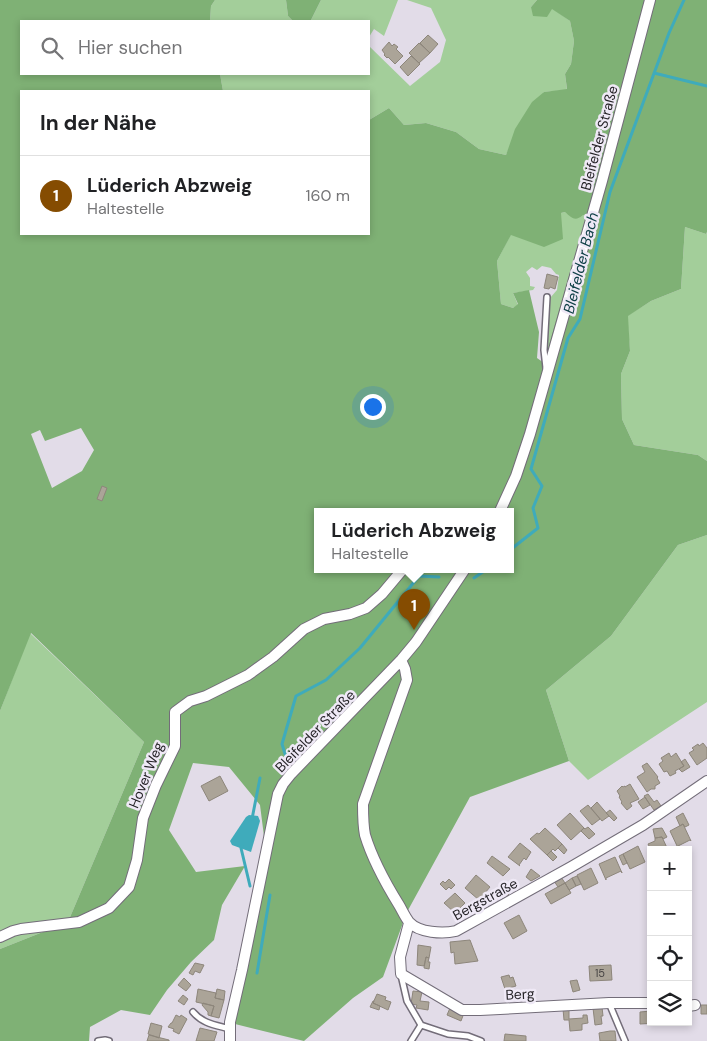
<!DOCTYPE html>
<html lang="de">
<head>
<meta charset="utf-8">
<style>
  :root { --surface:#fff; --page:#f2f2f2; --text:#202124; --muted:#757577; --line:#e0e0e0; --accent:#854c01 }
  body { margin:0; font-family:"DM Sans",sans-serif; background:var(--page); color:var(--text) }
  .controls { position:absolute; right:15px; bottom:15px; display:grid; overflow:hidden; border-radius:0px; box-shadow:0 2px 8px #0003 }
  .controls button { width:45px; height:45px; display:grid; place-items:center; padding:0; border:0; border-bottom:1px solid var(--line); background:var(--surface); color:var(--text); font:25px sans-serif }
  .you { position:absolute; left:372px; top:406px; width:18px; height:18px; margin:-12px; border:4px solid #fff; border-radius:50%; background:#1a73e8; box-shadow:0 0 0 8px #1a73e833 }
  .badge { display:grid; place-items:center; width:32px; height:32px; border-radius:50%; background:var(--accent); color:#fff; font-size:16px; font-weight:700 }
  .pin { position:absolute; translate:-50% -41px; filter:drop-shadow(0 1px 2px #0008) }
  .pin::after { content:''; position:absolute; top:26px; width:18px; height:15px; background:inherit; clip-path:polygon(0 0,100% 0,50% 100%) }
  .popup { position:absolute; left:314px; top:508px; width:200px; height:65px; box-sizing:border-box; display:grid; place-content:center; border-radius:0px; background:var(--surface); filter:drop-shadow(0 1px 4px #0005); font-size:16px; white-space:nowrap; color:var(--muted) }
  .popup b { font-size:19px; color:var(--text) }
  .popup::after { content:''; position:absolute; left:50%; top:100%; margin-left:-10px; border:10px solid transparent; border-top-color:var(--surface) }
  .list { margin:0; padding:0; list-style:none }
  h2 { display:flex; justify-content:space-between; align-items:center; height:65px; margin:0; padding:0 20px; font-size:21px }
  h2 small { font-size:16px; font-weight:400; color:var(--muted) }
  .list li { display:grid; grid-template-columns:32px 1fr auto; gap:15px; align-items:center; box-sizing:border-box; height:80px; padding:0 20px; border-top:1px solid var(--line) }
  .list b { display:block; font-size:19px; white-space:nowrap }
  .list p { margin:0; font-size:16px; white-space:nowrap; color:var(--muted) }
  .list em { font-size:16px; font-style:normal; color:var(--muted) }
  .icon { flex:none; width:28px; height:28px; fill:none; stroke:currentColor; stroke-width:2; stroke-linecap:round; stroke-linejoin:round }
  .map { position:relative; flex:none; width:707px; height:1041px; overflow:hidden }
  .search { position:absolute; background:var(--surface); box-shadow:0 2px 8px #0003; left:20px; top:20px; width:350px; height:55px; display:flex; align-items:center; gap:12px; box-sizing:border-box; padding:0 18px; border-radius:0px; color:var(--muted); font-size:19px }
  .panel { position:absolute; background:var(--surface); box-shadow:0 2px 8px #0003; left:20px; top:90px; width:350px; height:145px; border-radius:0px }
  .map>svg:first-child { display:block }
</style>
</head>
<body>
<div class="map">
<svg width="707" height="1041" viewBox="0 0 707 1041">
  <rect width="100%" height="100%" fill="#e2dce8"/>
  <path fill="#a3ce9a" d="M215 0H286L288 16 293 21H210L211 6Z
    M321 0H398L384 36 374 29 369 37V21H309L311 20Z
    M407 0H537L531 7 552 8 570 21 574 41 571 64 565 74 567 90 544 92 511 144 506 155 479 149 456 132 426 123 404 125 389 108 369 120V91H223L220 74H369V46L410 86 440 62 446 40 431 8Z
    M565 212 583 215 587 217 568 278 548 352 546 351 550 298 557 290 559 275 556 274 551 268 542 266 537 270 532 267 526 272 530 278V286L535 287 533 290 513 293 518 305 513 308 501 304 497 261 511 234 561 213Z
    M685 227 706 234 707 232V461L698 455 634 445 622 419 621 374 630 351 627 316 651 301 681 289Z
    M707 535V702L588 780 569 761 546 690 611 636 678 545Z
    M30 633 144 742 68 922 0 949V711Z"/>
  <path fill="#7fb175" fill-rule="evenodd" d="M0 0H215L211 6 210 21H21V74H220L223 91H21V234H369V120L389 108 404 125 426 123 456 132 479 149 506 155 515 129 532 102 544 92 567 89 565 74 571 64 574 41 570 21 552 9 547 17 533 16 531 7 537 0H707V232L706 234 685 227 681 289 651 301 628 316 630 351 621 374 622 419 634 445 698 455 707 461V535L678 545 611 636 546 690 569 761 470 797 407 912 383 977 353 998 304 1041 235 1024 266 852 260 805 229 767 193 763 169 830 196 872 245 866 222 905 214 940 191 962 167 990 150 1015 121 1010 90 1027 89 1041H0V949L68 922 144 742 31 633 0 711ZM565 212C572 218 575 222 583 215L587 217 568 278 544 363 537 358 539 332 529 290 513 293 518 304 513 308 501 304 497 261 511 235 544 247 563 239 561 213ZM81 428 94 450 82 471 52 488 31 434 40 430 45 441ZM318 511H510V569H318Z
    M286 0H321L311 20 309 21H293L288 16Z"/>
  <path fill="#3fabbb" d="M249 815 258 816 260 821 251 852 232 845 230 841 246 817Z"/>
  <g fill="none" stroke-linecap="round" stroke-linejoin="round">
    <path stroke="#3fabbb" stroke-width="3" d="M654 73 707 86
      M510 550 538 528 533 508 542 486 531 469 568 338 580 319 610 192 669 33 684 0
      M474 578 487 569
      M286 757 282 744 296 696 326 680 360 648 419 576 439 577
      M252 819 260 778
      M242 846 241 848 250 886
      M257 973 270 895"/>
  </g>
  <path fill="#aba498" stroke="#8d867b" d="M428 35 438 44 430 53 420 43Z
    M389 42 392 46 394 44 398 47 396 49 403 56 395 64 388 57 387 58 384 55 385 54 382 50Z
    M419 43 430 53 419 63 409 53Z
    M411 56 420 64 408 76 400 67Z
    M547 274 558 277 555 289 550 287 549 289 544 288Z
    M102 486 107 488 102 501 97 499Z
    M703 743 707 748V758L697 765 689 753 694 750 692 748 698 744 699 746Z
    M669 753 671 757 676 753 684 766 675 771 676 773 670 776 667 771 664 772 659 764 663 761 661 758Z
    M685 759 690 767 682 772 679 769 684 766 681 762Z
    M647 763 658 777 657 778 660 783 655 786V789H651L647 792 637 777 645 772 642 766Z
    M220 776 228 791 209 801 201 786Z
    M630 784 639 799 630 803 632 806 627 810 621 803 622 802 619 797 620 796 617 791 622 786 623 787 625 786V787Z
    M648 794 654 802 657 800 661 806 654 810 644 796Z
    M645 797 650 805 643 809 638 802Z
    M597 802 609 816 602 821 591 808Z
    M588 805 600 819 592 825 580 811Z
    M610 810 617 818 614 821 606 813Z
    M570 813 584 828 571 840 557 825Z
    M683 813 689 825 685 827 683 824 680 826 676 817Z
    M683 824 691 841 690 840 678 846V848L670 831Z
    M588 827 595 834 589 839 581 831 584 828 585 829Z
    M545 828 562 844 555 851 553 849 547 855 530 839 537 833 539 834Z
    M662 828 667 837 663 839 662 837 655 838 653 829Z
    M662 837 668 850H651L648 844 655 841V838Z
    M520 843 531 852 526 860 524 858 519 865 520 866 508 857Z
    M562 844 567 850 564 854 558 848Z
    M638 846 645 862 630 869 623 854Z
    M551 851 557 857 553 861 547 855Z
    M623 854 627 863 623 865 619 856Z
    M492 856 510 869 503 876 487 863Z
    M615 857 622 873 621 871 606 878V880L599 864Z
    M591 868 598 883 584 890 577 875Z
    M531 869 540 876 531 881 526 877Z
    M476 875 490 887 479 900 465 888Z
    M577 876 581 884 576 886 572 878Z
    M561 877 565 883 558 887 554 881Z
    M572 878 576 886 569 890 565 883Z
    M449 879 455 885 451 889 449 887 446 890 440 884 443 881 445 883Z
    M503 883 512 891 507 896 498 888Z
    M565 883 571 893 551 904 545 894Z
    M455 893 465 903 455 913 444 903Z
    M519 915 527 931 513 939 504 923Z
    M470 940 478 961 455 964 454 952 451 953 450 942Z
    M418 945 431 947 429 958 426 957 424 966 417 965Z
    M426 957 429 958 428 962H430L429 969 424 968Z
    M195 963 204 965 200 973 195 971 193 975 189 973Z
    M611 965 612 980 590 981 589 966Z
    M509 975 510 978 513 977 516 986 505 989 501 977Z
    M184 978 191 985 186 991 178 985Z
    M577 980 580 990 573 992 570 981Z
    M198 989 216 993 215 998 224 1000 219 1018 211 1016 214 1006 196 1002Z
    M217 989 225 991 224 1000 215 998Z
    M413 991 422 992 420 1001 429 1002 428 1010 416 1008 417 1005 411 1004Z
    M377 994 386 997 385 1000 391 1002 388 1010 373 1003Z
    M183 995 188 999 184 1005 178 1001Z
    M373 1001H374L373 1003 380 1006 379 1010 370 1007Z
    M203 1003 214 1006 211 1016 208 1015V1012L202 1005Z
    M701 1005H707V1014H701Z
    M602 1007 603 1016H601L602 1024 595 1025 593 1008Z
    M450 1008 464 1013 461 1021 447 1015Z
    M563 1009H569V1019L583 1018V1015H587L588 1023 582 1024V1030L570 1031 569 1020H564Z
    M651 1011V1022H655L656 1023 640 1024V1012Z
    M176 1015 180 1017 181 1015 187 1019 179 1034 173 1031 174 1029 168 1027 171 1023H172Z
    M151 1023 162 1026 159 1038 148 1034Z
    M200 1028 217 1032 214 1041H196Z
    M610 1031H615L616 1041H600L599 1033Z
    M505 1034 526 1036V1041H504Z
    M149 1035 169 1040V1041H147Z"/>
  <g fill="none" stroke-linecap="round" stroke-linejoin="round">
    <g stroke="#736d79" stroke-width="8">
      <path id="lane" d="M546 368 544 350 547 297
        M401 975 407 1001 421 1025 448 1034 468 1036 481 1041
        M609 1003 625 1041
        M193 1012C203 1024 216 1025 230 1029
        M98 1041 105 1040 109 1041
        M411 1041 421 1025"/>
    </g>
    <g stroke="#736d79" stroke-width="12">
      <path id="street" d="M500 511 516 476 530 434 602 181 650 0
        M401 660 405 669 407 680 363 804C363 814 363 825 365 835 372 858 386 884 399 905 402 910 405 917 409 922 419 933 443 934 456 931L571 867 643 825 707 781
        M409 923 400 957 401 974 462 1010H480L609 1003H651
        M0 937 13 931 21 929 79 922 109 908 129 887 137 860 143 818 156 785 175 746V712L190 701 206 696 248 675 273 657 304 629 324 619 350 614 366 608 382 594 403 569
        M688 1006 695 1005
        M230 1041V1022L242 970 278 794 283 784 291 774 401 660 416 642 465 569"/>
    </g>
    <use href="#lane" stroke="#fff" stroke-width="5"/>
    <use href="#street" stroke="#fff" stroke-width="10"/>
  </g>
  <g text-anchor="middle" stroke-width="5" stroke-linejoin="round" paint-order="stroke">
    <g font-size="11" fill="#464343">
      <text x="600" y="977">15</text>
    </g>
    <g font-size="14" fill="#252327" stroke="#efe9f6">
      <text transform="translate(599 138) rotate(-75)" y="5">Bleifelder Straße</text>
      <text transform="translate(315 731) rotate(-46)" y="5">Bleifelder Straße</text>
      <text transform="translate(146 775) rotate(-68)" y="5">Hover Weg</text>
      <text transform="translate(485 899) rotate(-29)" y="5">Bergstraße</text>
      <text transform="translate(520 994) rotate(-3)" y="5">Berg</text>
    </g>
    <g font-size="15" font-style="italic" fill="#0f4047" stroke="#efe9f6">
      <text transform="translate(581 263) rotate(-76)" y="5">Bleifelder Bach</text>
    </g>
  </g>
</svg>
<div class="controls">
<button>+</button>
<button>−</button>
<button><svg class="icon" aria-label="locate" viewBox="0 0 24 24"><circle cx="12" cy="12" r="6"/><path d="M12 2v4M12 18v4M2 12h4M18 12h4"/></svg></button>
<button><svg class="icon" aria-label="layers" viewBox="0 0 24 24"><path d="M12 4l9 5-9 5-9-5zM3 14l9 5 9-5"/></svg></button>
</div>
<div class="you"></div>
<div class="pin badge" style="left:414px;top:630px">1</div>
<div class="popup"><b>Lüderich Abzweig</b>Haltestelle</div>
<div class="search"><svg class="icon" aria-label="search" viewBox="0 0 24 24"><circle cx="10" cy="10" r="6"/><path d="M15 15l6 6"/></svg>Hier suchen</div>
<section class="panel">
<h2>In der Nähe<small></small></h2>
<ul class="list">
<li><span class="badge">1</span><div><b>Lüderich Abzweig</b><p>Haltestelle</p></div><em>160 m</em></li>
</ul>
</section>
</div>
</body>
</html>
